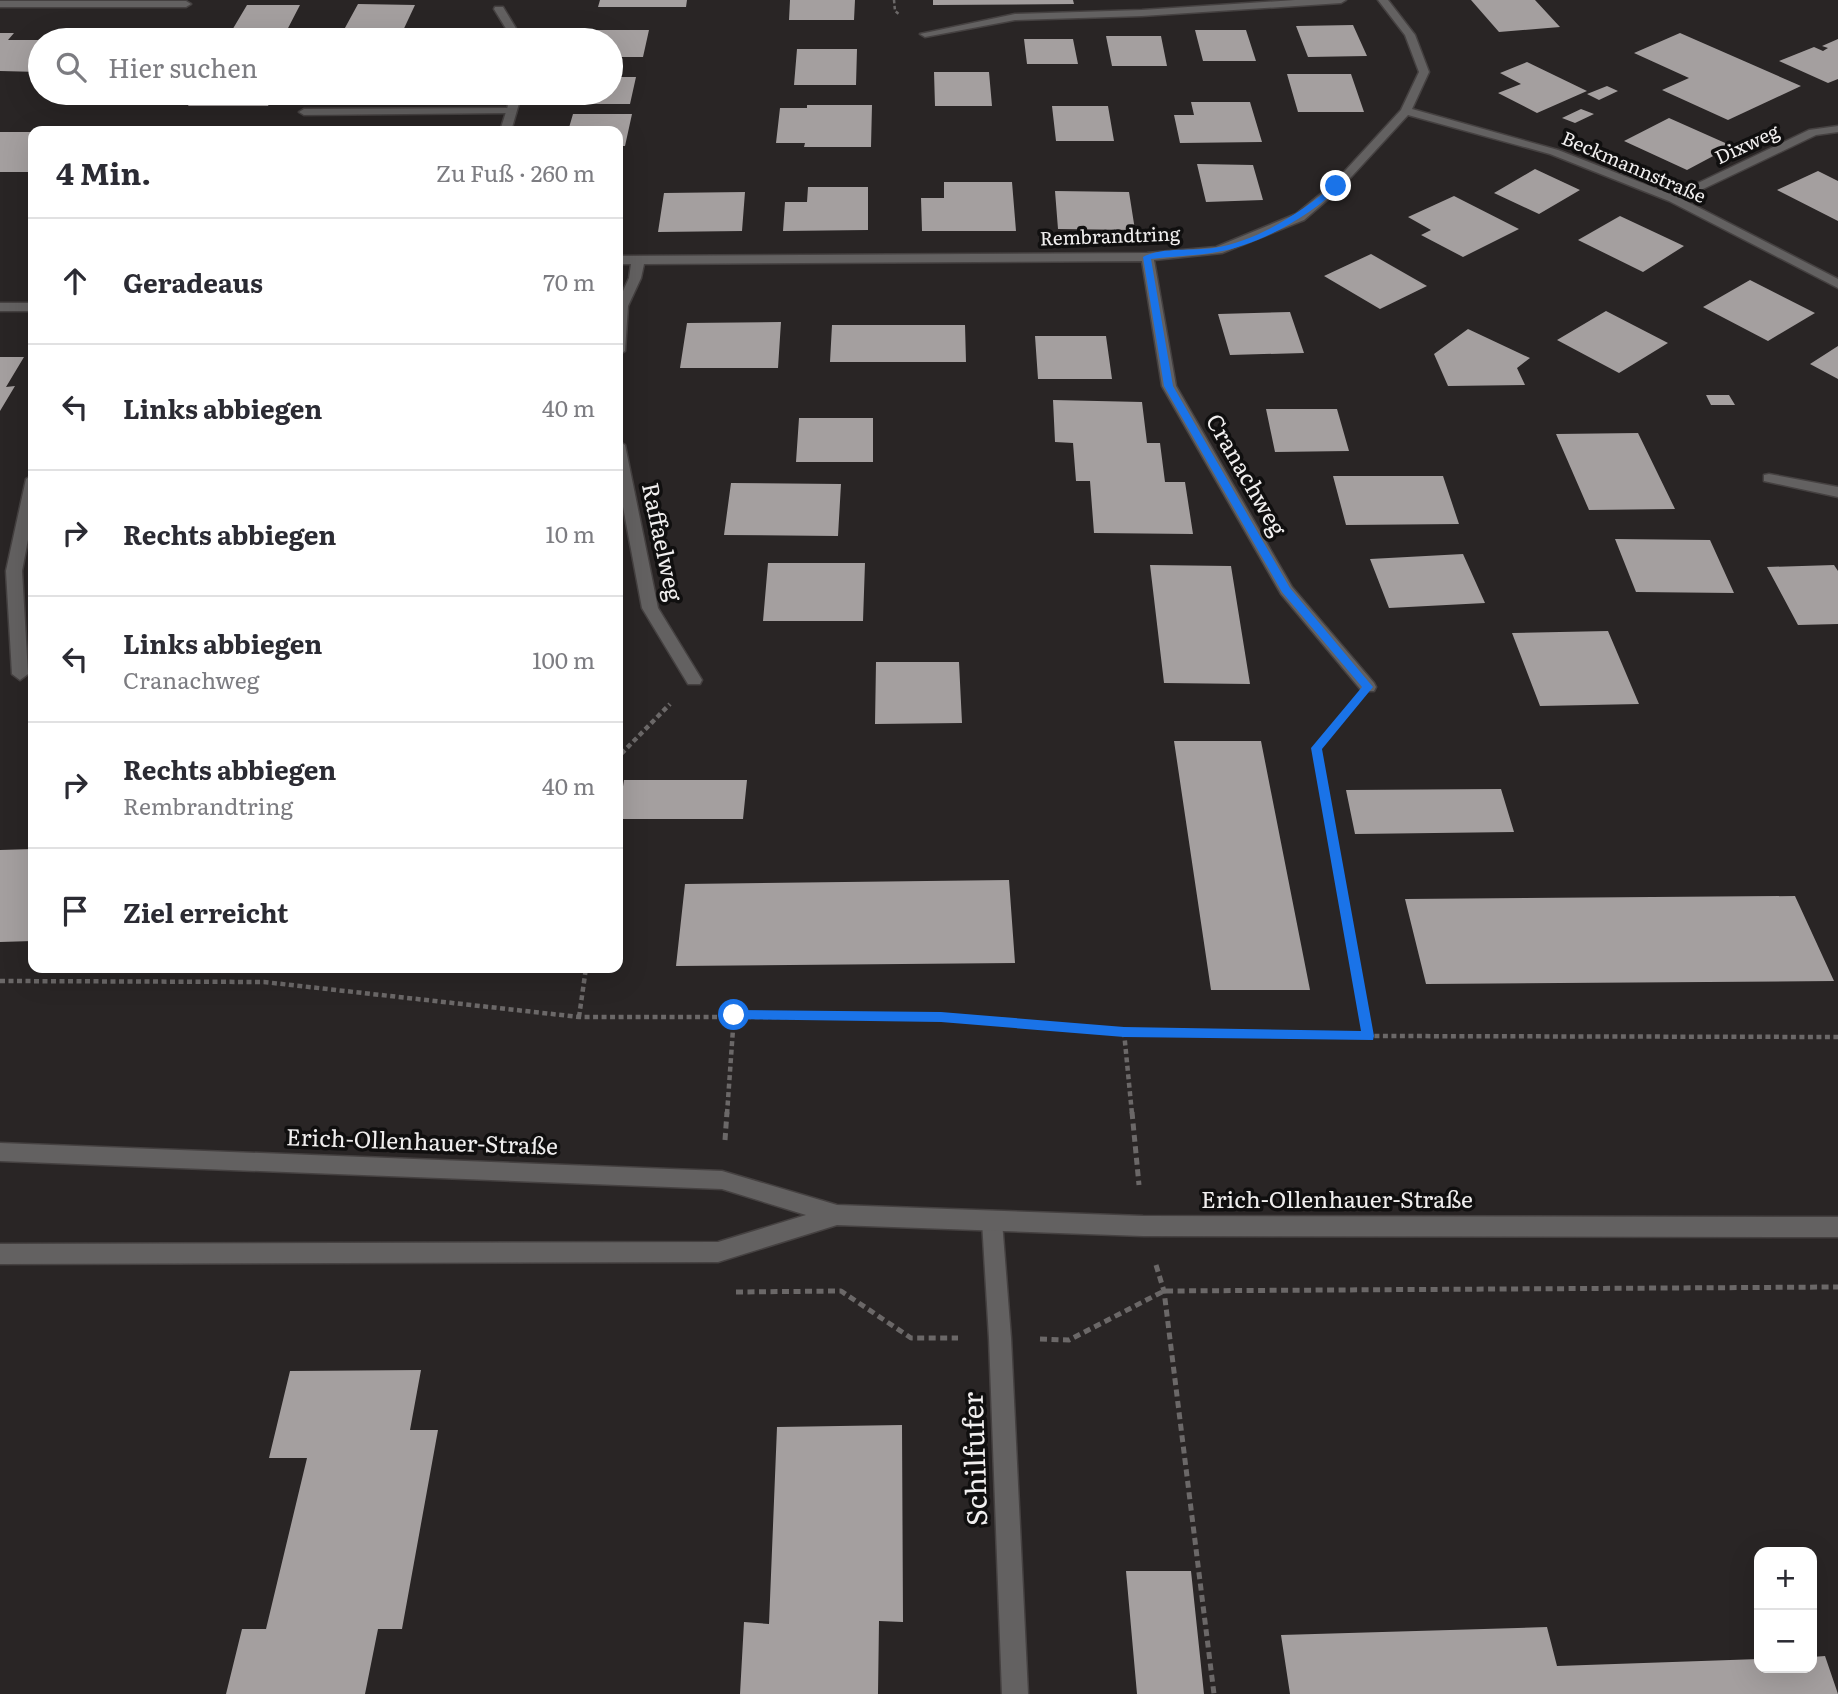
<!DOCTYPE html>
<html lang="de">
<head>
<meta charset="utf-8">
<style>
  :root { --surface:#fff; --page:#f7f7f7; --text:#2b2b33; --muted:#7c7c81; --line:#e1e1e2 }
  body { margin:0; font-family:Literata,serif; background:var(--page); color:var(--text) }
  .controls { position:absolute; right:21px; bottom:21px; display:grid; overflow:hidden; border-radius:14px; box-shadow:0 7px 28px #0002 }
  .controls button { width:63px; height:63px; display:grid; place-items:center; padding:0; border:0; border-bottom:2px solid var(--line); background:var(--surface); color:var(--text); font:35px sans-serif }
  .stop { position:absolute; width:21px; height:21px; margin:-16px; border:5px solid #1a73e8; border-radius:50%; background:#fff }
  .stop.end { background:#1a73e8; border-color:#fff; box-shadow:0 2px 7px #0008 }
  .list { margin:0; padding:0; list-style:none }
  h2 { display:flex; justify-content:space-between; align-items:center; height:91px; margin:0; padding:0 28px; font-size:30px }
  h2 small { font-size:23px; font-weight:400; color:var(--muted) }
  .list li { display:grid; grid-template-columns:46px 1fr auto; gap:21px; align-items:center; box-sizing:border-box; height:126px; padding:0 28px; border-top:2px solid var(--line) }
  .list b { display:block; font-size:26px; white-space:nowrap }
  .list p { margin:0; font-size:23px; white-space:nowrap; color:var(--muted) }
  .list em { font-size:23px; font-style:normal; color:var(--muted) }
  .icon { flex:none; width:38px; height:38px; fill:none; stroke:currentColor; stroke-width:2; stroke-linecap:round; stroke-linejoin:round }
  .map { position:relative; flex:none; width:1838px; height:1694px; overflow:hidden }
  .search { position:absolute; background:var(--surface); box-shadow:0 7px 28px #0002; left:28px; top:28px; width:595px; height:77px; display:flex; align-items:center; gap:18px; box-sizing:border-box; padding:0 24px; border-radius:38px; color:var(--muted); font-size:26px }
  .panel { position:absolute; background:var(--surface); box-shadow:0 7px 28px #0002; left:28px; top:126px; width:595px; height:847px; border-radius:14px }
  .map>svg:first-child { display:block }
</style>
</head>
<body>
<div class="map">
<svg width="1838" height="1694" viewBox="0 0 1838 1694">
  <rect width="100%" height="100%" fill="#292525"/>
  <path fill="#a49f9f" d="M600 0H687L686 7H598Z
    M790 0H855L854 20H789Z
    M933 0H1073L1074 4 933 5Z
    M1471 0H1535L1560 27 1499 32Z
    M358 4 415 5 400 37H340Z
    M247 5H300L286 32H231Z
    M1353 25 1367 56 1308 57 1296 26Z
    M597 30H649L643 57H611V40H594Z
    M1195 30H1246L1256 61H1203Z
    M0 33H14L8 40H40V72L0 71Z
    M1680 33 1801 86 1728 120 1662 90 1689 78 1634 53Z
    M1106 36H1161L1167 66H1112Z
    M1024 39H1073L1078 64H1027Z
    M1838 39V79L1828 83 1779 61 1814 47 1823 51 1828 48 1822 46Z
    M797 49H857L856 85H794Z
    M1527 62 1587 91 1537 113 1498 93 1521 84 1500 73Z
    M934 72H989L992 106H935Z
    M1287 74H1351L1364 112H1298Z
    M611 77H636L630 104H575L577 93H611Z
    M1607 86 1618 91 1599 100 1587 94Z
    M196 93H275L268 106H188Z
    M414 93H471L468 101H410Z
    M1191 102H1250L1262 142 1180 143 1174 115H1194Z
    M807 105H872L871 147H804L805 143H776L780 108H807Z
    M1052 106H1108L1114 141H1056Z
    M1581 109 1594 114 1575 123 1562 118Z
    M573 114H632L625 146H618V131H568Z
    M1669 118 1732 146 1687 170 1624 141Z
    M0 132H33V172H0Z
    M1197 164 1253 165 1263 200 1206 202Z
    M1535 169 1580 190 1539 214 1494 193Z
    M1818 171 1838 181V221L1777 190Z
    M944 182H1012L1016 231H922L921 198H944Z
    M808 187H868V230L783 231 785 202H807Z
    M1055 191 1129 192 1135 230 1058 229Z
    M745 192 742 231 658 232 664 193Z
    M1454 196 1519 229 1463 257 1421 235 1431 230 1408 217Z
    M1620 216 1684 246 1643 272 1578 240Z
    M1371 254 1427 286 1380 309 1324 276Z
    M1750 280 1815 313 1768 341 1703 307Z
    M1606 311 1668 343 1619 373 1557 340Z
    M1290 312 1304 353 1230 355 1218 314Z
    M781 322 778 368H680L687 323Z
    M832 325H965L966 362H830Z
    M1468 329 1530 358 1517 368 1525 385 1448 386 1434 354Z
    M1035 336H1106L1112 379H1038Z
    M1838 346V379L1810 364Z
    M0 357H24L6 387 15 386 0 411Z
    M1706 395H1729L1735 405H1711Z
    M1053 400 1142 402 1147 443H1160L1165 482H1185L1193 534 1094 533 1090 481H1076L1073 443 1055 442Z
    M1266 409H1337L1349 451 1275 452Z
    M799 418H873V462H796Z
    M1638 433 1675 509 1589 510 1556 434Z
    M1333 476H1443L1459 524 1346 525Z
    M731 483 841 484 838 536 724 535Z
    M1615 539 1710 540 1734 593 1636 592Z
    M1463 554 1485 603 1389 608 1370 559Z
    M768 563H865L863 621H763Z
    M1150 565 1231 566 1250 684 1164 683Z
    M1834 565 1838 571V624L1798 625 1767 567Z
    M1608 631 1639 704 1540 706 1512 633Z
    M876 662H959L962 723 875 724Z
    M1174 741H1261L1310 990H1211Z
    M624 780H747L743 819H618Z
    M1501 789 1514 832 1355 834 1346 790Z
    M33 849V941L0 942V850Z
    M1009 880 1015 963 676 966 685 884Z
    M1795 896 1834 981 1426 984 1405 899Z
    M421 1370 410 1430H438L402 1629H378L365 1694H226L242 1629H266L307 1458H269L290 1371Z
    M902 1425 903 1622 879 1621 878 1694H740L744 1622 769 1624 777 1427Z
    M1126 1571H1191L1204 1694H1137Z
    M1547 1627 1557 1666 1759 1659V1668H1812V1657L1825 1656 1838 1694H1290L1281 1635Z"/>
  <g fill="none" stroke-linecap="round" stroke-linejoin="round">
    <g stroke="#454141" stroke-width="3">
      <path id="service" d="M0 1H186L191 4 186 7H0Z
        M512 108 516 109V113L304 115 299 112 304 109Z"/>
    </g>
    <g stroke="#454141" stroke-width="3">
      <path id="minor" d="M1295 0H1346L1341 3 1142 16 1015 20 925 37 920 34 1015 14 1142 10Z
        M1378 0H1388L1415 35 1429 72 1412 109 1558 150 1673 195 1809 130 1838 126V132L1816 135 1682 199 1838 279V288L1669 201 1550 154 1408 115 1341 188 1304 220 1222 253 1154 260 1176 386 1292 587 1374 683 1376 687 1374 691H1362L1281 594 1162 386 1142 261 644 264 641 278 628 306 625 351 618 355V302L629 278 631 264H618V256L1147 253 1216 247 1296 214 1333 184 1401 110 1419 72 1405 35Z
        M495 7H503L523 40H513L494 9Z
        M512 93H522L511 131H500Z
        M0 303H33V311H0Z
        M618 441 625 445 658 608 702 680 700 684H688L642 608 618 480Z
        M1769 474 1838 487V497L1764 481V475Z
        M33 475V513L22 571 28 674 20 680 12 674 6 571 26 479Z
        M992 1211 999 1214 1002 1221 1011 1338 1028 1694H1002L989 1338 982 1221 985 1214Z"/>
    </g>
    <g stroke="#454141" stroke-width="3">
      <path id="tertiary" d="M0 1143 722 1171 837 1205 1143 1216 1838 1217V1237L1143 1236 837 1225 718 1262 0 1264V1244L718 1242 806 1215 722 1189 0 1161Z"/>
    </g>
    <path stroke="#6b6868" stroke-width="2.5" stroke-dasharray="3.5 2.5" stroke-linecap="butt" d="M894 0 895 11 900 15"/>
    <path stroke="#6b6868" stroke-width="4.5" stroke-dasharray="5 3.5" stroke-linecap="butt" d="M1345 714 1316 748 1368 1036
      M618 770 620 755 670 704
      M0 981 264 982 579 1017H941L1124 1032 1368 1036 1838 1037
      M579 1017 586 968
      M1124 1032 1132 1114
      M727 1114 734 1015"/>
    <path stroke="#6b6868" stroke-width="5" stroke-dasharray="7 4.5" stroke-linecap="butt" d="M1132 1112 1139 1185
      M725 1140 727 1112
      M1156 1265 1164 1291 1214 1694
      M736 1292 841 1291 911 1338H958
      M1040 1339 1069 1340 1164 1291 1838 1287"/>
    <use href="#service" fill="#636161" fill-rule="evenodd"/>
    <use href="#minor" fill="#636161" fill-rule="evenodd"/>
    <use href="#tertiary" fill="#636161" fill-rule="evenodd"/>
  </g>
  <path fill="#1a73e8" d="M1334 185 1340 186C1311 216 1259 245 1217 252 1195 256 1173 256 1151 259L1173 386 1290 588 1373 687 1322 749 1374 1036 1373 1040 1124 1037 941 1022 730 1019V1012L734 1010 941 1012 1124 1027 1361 1031 1311 748 1362 687 1282 592 1164 386 1143 257C1161 247 1193 251 1213 248 1258 241 1300 213 1334 185Z"/>
  <g text-anchor="middle" stroke-width="7" stroke-linejoin="round" paint-order="stroke">
    <g font-size="19" fill="#f1efef" stroke="#100f0f">
      <text transform="translate(1747 144) rotate(-25)" y="7">Dixweg</text>
      <text transform="translate(1634 167) rotate(23)" y="7">Beckmannstraße</text>
      <text transform="translate(1110 236) rotate(-2)" y="7">Rembrandtring</text>
    </g>
    <g font-size="23" fill="#f1efef" stroke="#100f0f">
      <text transform="translate(1246 475) rotate(60)" y="8">Cranachweg</text>
      <text transform="translate(662 542) rotate(78)" y="8">Raffaelweg</text>
      <text transform="translate(422 1142) rotate(2)" y="8">Erich-Ollenhauer-Straße</text>
      <text x="1337" y="1208">Erich-Ollenhauer-Straße</text>
    </g>
    <g font-size="28" fill="#f1efef" stroke="#100f0f">
      <text transform="translate(975 1459) rotate(-92)" y="10">Schilfufer</text>
    </g>
  </g>
</svg>
<div class="controls">
<button>+</button>
<button>−</button>
</div>
<div class="stop" style="left:734px;top:1015px"></div>
<div class="stop end" style="left:1336px;top:186px"></div>
<div class="search"><svg class="icon" aria-label="search" viewBox="0 0 24 24"><circle cx="10" cy="10" r="6"/><path d="M15 15l6 6"/></svg>Hier suchen</div>
<section class="panel">
<h2>4 Min.<small>Zu Fuß · 260 m</small></h2>
<ul class="list">
<li><svg class="icon" aria-label="ahead" viewBox="0 0 24 24"><path d="M12 20V5M6 11l6-6 6 6"/></svg><div><b>Geradeaus</b></div><em>70 m</em></li>
<li><svg class="icon" aria-label="left" viewBox="0 0 24 24"><path d="M17 20v-9H6M10 6l-5 5 5 5"/></svg><div><b>Links abbiegen</b></div><em>40 m</em></li>
<li><svg class="icon" aria-label="right" viewBox="0 0 24 24"><path d="M7 20v-9h11M14 6l5 5-5 5"/></svg><div><b>Rechts abbiegen</b></div><em>10 m</em></li>
<li><svg class="icon" aria-label="left" viewBox="0 0 24 24"><path d="M17 20v-9H6M10 6l-5 5 5 5"/></svg><div><b>Links abbiegen</b><p>Cranachweg</p></div><em>100 m</em></li>
<li><svg class="icon" aria-label="right" viewBox="0 0 24 24"><path d="M7 20v-9h11M14 6l5 5-5 5"/></svg><div><b>Rechts abbiegen</b><p>Rembrandtring</p></div><em>40 m</em></li>
<li><svg class="icon" aria-label="arrive" viewBox="0 0 24 24"><path d="M6 21V4h12l-3 4 3 4H6"/></svg><div><b>Ziel erreicht</b></div></li>
</ul>
</section>
</div>
</body>
</html>
